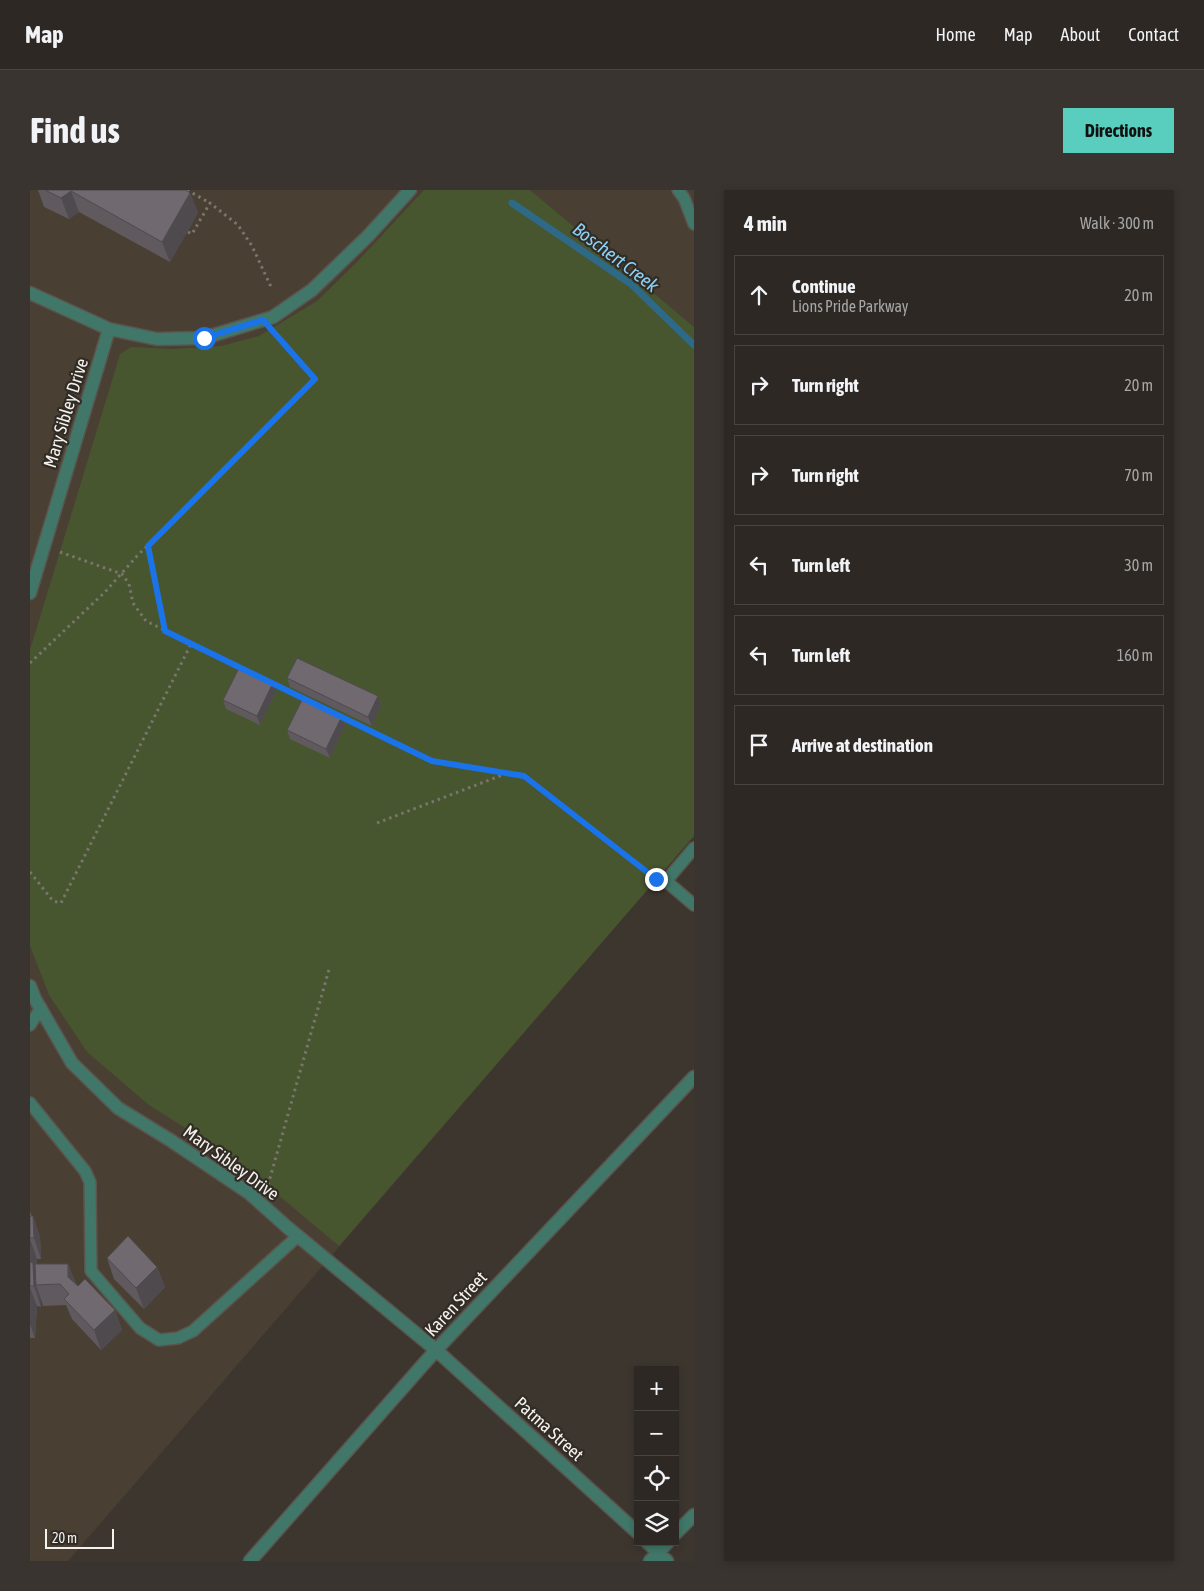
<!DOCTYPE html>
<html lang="en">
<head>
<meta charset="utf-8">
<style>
  :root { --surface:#2d2823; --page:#393430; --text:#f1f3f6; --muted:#a7a6a6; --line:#484441; --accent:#59cebf }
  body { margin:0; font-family:"Asap Condensed",sans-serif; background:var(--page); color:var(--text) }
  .controls { position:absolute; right:15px; bottom:15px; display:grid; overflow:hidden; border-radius:0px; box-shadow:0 2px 8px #0003 }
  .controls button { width:45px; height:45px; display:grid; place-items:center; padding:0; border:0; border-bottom:1px solid var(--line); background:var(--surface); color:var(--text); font:25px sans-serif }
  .scale { position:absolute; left:15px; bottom:12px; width:69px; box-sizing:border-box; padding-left:5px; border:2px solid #f5f2ed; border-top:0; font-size:14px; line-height:18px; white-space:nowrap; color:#f5f2ed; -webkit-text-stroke:4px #312c25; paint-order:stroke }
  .stop { position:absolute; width:15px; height:15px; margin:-11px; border:4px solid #1a73e8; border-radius:50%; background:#fff }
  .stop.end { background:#1a73e8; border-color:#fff; box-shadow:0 1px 5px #0008 }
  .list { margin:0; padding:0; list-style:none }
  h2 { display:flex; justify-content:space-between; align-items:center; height:65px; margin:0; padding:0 20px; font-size:21px }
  h2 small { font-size:16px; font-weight:400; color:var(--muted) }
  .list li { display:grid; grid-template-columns:32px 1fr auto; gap:15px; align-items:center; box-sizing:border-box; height:80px; margin:0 10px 10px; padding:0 10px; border:1px solid var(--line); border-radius:0px }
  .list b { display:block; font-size:19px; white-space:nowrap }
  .list p { margin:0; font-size:16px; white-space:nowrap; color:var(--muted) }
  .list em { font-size:16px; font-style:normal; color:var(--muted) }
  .icon { flex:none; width:28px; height:28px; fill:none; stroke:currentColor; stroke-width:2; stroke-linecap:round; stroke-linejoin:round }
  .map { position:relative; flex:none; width:664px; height:1371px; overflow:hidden; border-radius:0px }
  header { display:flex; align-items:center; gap:30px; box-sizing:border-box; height:70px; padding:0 25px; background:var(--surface); border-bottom:1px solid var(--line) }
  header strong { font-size:24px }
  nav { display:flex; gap:28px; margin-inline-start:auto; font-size:18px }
  .intro { display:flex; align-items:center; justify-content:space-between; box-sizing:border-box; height:120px; padding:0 30px }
  h1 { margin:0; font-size:35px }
  .button { padding:12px 22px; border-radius:0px; background:var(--accent); color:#111; font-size:18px; font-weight:700 }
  main { display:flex; gap:30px; padding:0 30px }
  aside { flex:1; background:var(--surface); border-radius:0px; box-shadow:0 2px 8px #0003 }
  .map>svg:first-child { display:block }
</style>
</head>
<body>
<header>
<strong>Map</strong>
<nav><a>Home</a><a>Map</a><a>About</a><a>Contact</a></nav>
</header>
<div class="intro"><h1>Find us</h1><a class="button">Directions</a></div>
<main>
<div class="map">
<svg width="664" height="1371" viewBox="0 0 664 1371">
  <rect width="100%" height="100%" fill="#3c362f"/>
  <path fill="#493f33" d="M0 0H664V646L38 1371H0Z"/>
  <path fill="#47562f" d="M394 0H500L664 137V646L309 1056 210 973 119 915 57 862 19 805 0 756V460L90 164 101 157 141 159 191 156 229 146 287 111 325 74Z"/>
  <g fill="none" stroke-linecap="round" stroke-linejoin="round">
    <path stroke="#2e6a87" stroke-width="7" d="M482 13 601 94 664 155"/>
    <g stroke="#5a544d" stroke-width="14">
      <path id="service" d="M648 0 654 8 664 34
        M664 658 636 691 664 715
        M0 835 11 818
        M0 913 55 981 60 992 61 1081 110 1138 129 1150 148 1148 163 1141 268 1046"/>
    </g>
    <g stroke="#5a544d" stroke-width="15">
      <path id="minor" d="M0 103 79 139 127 149 174 148 243 127 282 100 338 46 380 0
        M0 403 79 139
        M0 796 5 809 42 873 88 918 140 950 219 1003 257 1037 406 1160 608 1343
        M645 1344 664 1325
        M617 1352 637 1371
        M220 1371 406 1160 664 887
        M620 1371 638 1352"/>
    </g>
    <path stroke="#7a756f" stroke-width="3" stroke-dasharray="2.5 4" stroke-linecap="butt" d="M157 0 180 13
      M158 42 162 44 180 13 208 35 222 56 242 99
      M118 356 135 441
      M30 362 92 384 99 394 103 413 116 431 211 478
      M0 473 75 402 107 366 285 189 245 143
      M239 492 274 509
      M309 526 402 571 494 586 620 684
      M347 633 475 584
      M0 682 23 711 31 713 161 454
      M238 995 300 776"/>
    <use href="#service" stroke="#417769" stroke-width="11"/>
    <use href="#minor" stroke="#417769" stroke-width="12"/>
  </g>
  <path fill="#605a5f" d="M8 0H156L160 3 168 23 140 72 49 22 39 29 14 17Z
    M257 488 348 506 351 515 342 536 260 497Z
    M246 502 230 535 196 519 193 510Z
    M312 526 315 535 300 568 260 549 257 540Z
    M0 1021 2 1026H3L10 1047 11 1069H7V1074H38L46 1094 85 1120 92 1140 71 1160 42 1129 36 1115 13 1116 11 1109V1117L7 1116 5 1148H0Z
    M77 1068 127 1077 135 1097 114 1119 84 1089Z"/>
  <path fill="#4e4a4e" d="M41 1 49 22 39 29 31 8Z
    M160 3 168 23 140 72 132 52Z
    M243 493 246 502 230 535 227 526Z
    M348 506 351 515 342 536 338 527Z
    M312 526 315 535 300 568 296 559Z
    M3 1026 10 1047 11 1069 4 1048Z
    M0 1049 7 1069V1085L6 1095 11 1109V1117L4 1096 0 1074Z
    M38 1074 46 1095 38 1087Z
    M127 1077 135 1097 114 1119 106 1098Z
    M0 1098 7 1116 5 1148 0 1134Z
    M85 1120 92 1140 71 1160 64 1140Z"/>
  <path fill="#70696f" stroke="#4e4a4e" d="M15 0H156L160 3 132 52 41 1 31 8Z
    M267 468 348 506 338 527 257 488Z
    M210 476 243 493 227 526 193 510Z
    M274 506 312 526 296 559 257 540Z
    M0 1026H3L4 1048H0Z
    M98 1046 127 1077 106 1098 77 1068Z
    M0 1072 3 1073 4 1096H0Z
    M5 1074H38V1087L48 1096 55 1089 85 1120 64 1140 34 1109 39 1104 30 1094 6 1095Z"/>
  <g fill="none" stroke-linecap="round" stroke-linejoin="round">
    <path stroke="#1a73e8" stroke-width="6" d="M174 148 233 130 285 189 118 356 135 441 402 571 494 586 626 689"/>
  </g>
  <g text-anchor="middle" stroke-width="4.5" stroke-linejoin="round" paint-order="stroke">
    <g font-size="18" fill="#f5f2ed" stroke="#312c25">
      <text transform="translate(36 223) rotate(-73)" y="6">Mary Sibley Drive</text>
      <text transform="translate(201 973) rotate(36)" y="6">Mary Sibley Drive</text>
      <text transform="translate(426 1114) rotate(-47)" y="6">Karen Street</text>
      <text transform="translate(519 1239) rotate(42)" y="6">Patma Street</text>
    </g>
    <g font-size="19" font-style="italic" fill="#8dd1f5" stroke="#312c25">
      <text transform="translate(586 67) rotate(37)" y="7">Boschert Creek</text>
    </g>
  </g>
</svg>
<div class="controls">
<button>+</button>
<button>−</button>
<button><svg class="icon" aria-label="locate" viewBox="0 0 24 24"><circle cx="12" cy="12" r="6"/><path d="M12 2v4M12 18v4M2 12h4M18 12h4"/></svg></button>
<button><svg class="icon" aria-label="layers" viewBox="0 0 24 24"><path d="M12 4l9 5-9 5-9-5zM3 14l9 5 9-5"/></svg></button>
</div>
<div class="scale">20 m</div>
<div class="stop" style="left:174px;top:148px"></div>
<div class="stop end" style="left:626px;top:689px"></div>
</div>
<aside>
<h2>4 min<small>Walk · 300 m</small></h2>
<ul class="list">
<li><svg class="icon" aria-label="ahead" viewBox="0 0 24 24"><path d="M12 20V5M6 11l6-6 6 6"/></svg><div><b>Continue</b><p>Lions Pride Parkway</p></div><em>20 m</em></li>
<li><svg class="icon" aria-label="right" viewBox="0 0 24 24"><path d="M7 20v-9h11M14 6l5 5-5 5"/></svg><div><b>Turn right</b></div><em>20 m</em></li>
<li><svg class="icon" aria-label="right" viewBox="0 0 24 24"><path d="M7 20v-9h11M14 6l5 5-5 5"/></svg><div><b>Turn right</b></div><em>70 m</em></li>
<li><svg class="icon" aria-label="left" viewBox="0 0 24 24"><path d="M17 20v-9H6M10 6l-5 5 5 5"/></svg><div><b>Turn left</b></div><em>30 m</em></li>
<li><svg class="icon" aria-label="left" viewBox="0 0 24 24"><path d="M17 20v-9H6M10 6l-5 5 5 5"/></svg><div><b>Turn left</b></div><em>160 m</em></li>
<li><svg class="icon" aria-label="arrive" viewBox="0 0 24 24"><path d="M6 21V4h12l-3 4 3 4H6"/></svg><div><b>Arrive at destination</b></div></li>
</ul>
</aside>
</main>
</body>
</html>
